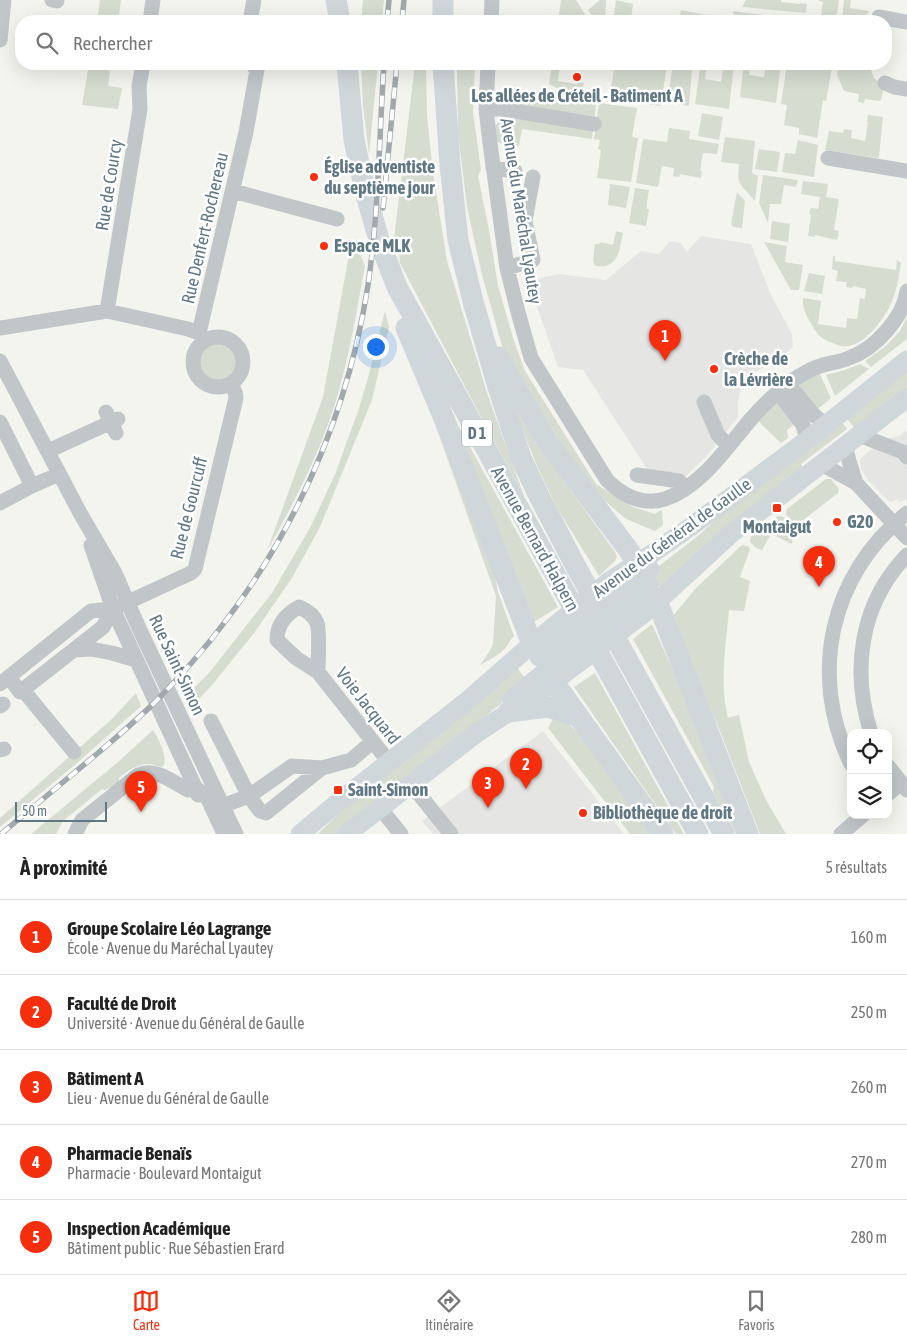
<!DOCTYPE html>
<html lang="fr">
<head>
<meta charset="utf-8">
<style>
  :root { --surface:#fff; --page:#f2f2f2; --text:#222; --muted:#767676; --line:#e0e0e0; --accent:#f52f0e }
  body { margin:0; font-family:"Asap Condensed",sans-serif; background:var(--page); color:var(--text) }
  .controls { position:absolute; right:15px; bottom:15px; display:grid; overflow:hidden; border-radius:10px; box-shadow:0 5px 20px #0002 }
  .controls button { width:45px; height:45px; display:grid; place-items:center; padding:0; border:0; border-bottom:1px solid var(--line); background:var(--surface); color:var(--text); font:25px sans-serif }
  .scale { position:absolute; left:15px; bottom:12px; width:92px; box-sizing:border-box; padding-left:5px; border:2px solid #607784; border-top:0; font-size:14px; line-height:18px; white-space:nowrap; color:#607784; -webkit-text-stroke:4px #fff; paint-order:stroke }
  .you { position:absolute; left:375px; top:346px; width:18px; height:18px; margin:-12px; border:4px solid #fff; border-radius:50%; background:#1a73e8; box-shadow:0 0 0 8px #1a73e833 }
  .badge { display:grid; place-items:center; width:32px; height:32px; border-radius:50%; background:var(--accent); color:#fff; font-size:16px; font-weight:700 }
  .pin { position:absolute; translate:-50% -41px; filter:drop-shadow(0 1px 2px #0008) }
  .pin::after { content:''; position:absolute; top:26px; width:18px; height:15px; background:inherit; clip-path:polygon(0 0,100% 0,50% 100%) }
  .list { margin:0; padding:0; list-style:none }
  h2 { display:flex; justify-content:space-between; align-items:center; height:65px; margin:0; padding:0 20px; font-size:21px }
  h2 small { font-size:16px; font-weight:400; color:var(--muted) }
  .list li { display:grid; grid-template-columns:32px 1fr auto; gap:15px; align-items:center; box-sizing:border-box; height:75px; padding:0 20px; border-top:1px solid var(--line) }
  .list b { display:block; font-size:19px; white-space:nowrap }
  .list p { margin:0; font-size:16px; white-space:nowrap; color:var(--muted) }
  .list em { font-size:16px; font-style:normal; color:var(--muted) }
  .icon { flex:none; width:28px; height:28px; fill:none; stroke:currentColor; stroke-width:2; stroke-linecap:round; stroke-linejoin:round }
  .map { position:relative; flex:none; width:907px; height:834px; overflow:hidden }
  .search { position:absolute; background:var(--surface); box-shadow:0 5px 20px #0002; left:15px; right:15px; top:15px; height:55px; display:flex; align-items:center; gap:12px; box-sizing:border-box; padding:0 18px; border-radius:20px; color:var(--muted); font-size:19px }
  .sheet { height:440px; background:var(--surface) }
  nav { display:flex; justify-content:space-around; align-items:center; box-sizing:border-box; height:70px; border-top:1px solid var(--line); background:var(--surface); font-size:14px; color:var(--muted) }
  nav a { display:grid; justify-items:center; gap:2px }
  nav .on { color:var(--accent) }
  .map>svg:first-child { display:block }
</style>
</head>
<body>
<div class="map">
<svg width="907" height="834" viewBox="0 0 907 834">
  <rect width="100%" height="100%" fill="#f4f4ef"/>
  <path fill="#e5e5e3" d="M701 236 751 244 771 295 792 334 793 347 784 355 754 373 741 388 738 403V417L707 456 686 476 649 472 583 370 558 367 528 281 559 274 606 280 641 251 659 254 670 241 681 243 687 252Z
    M907 430V500L899 502 897 499 891 502 887 500 868 480 861 469 860 461 861 458 883 440 899 436Z
    M543 731 624 834H433L422 821Z"/>
  <path fill="#d6dcd0" d="M100 0H121L118 21H97Z
    M363 0H384L382 21H361Z
    M561 0H576L589 21H558Z
    M600 0H606L605 21H596L588 10Z
    M616 0 633 4 631 19 644 21 645 16 652 17 651 21H613Z
    M746 0H781V2L800 4 801 3 807 4 806 13 742 7Z
    M817 0H839L836 20 821 15 823 2Z
    M844 0H851L850 8 869 11 868 14 848 19H842Z
    M681 10 716 17 720 21H679Z
    M733 11 786 18V21H735Z
    M89 64H109L108 70 110 71 108 86 122 88 118 109 82 105Z
    M361 64H378L369 154 363 106Z
    M415 64H426L427 115 433 173 447 261 488 396 524 496 472 400 400 263 399 252 393 247Z
    M457 64H472V65L475 66 473 112 481 170 478 176 489 230 498 286 514 341 525 371 596 484 633 507 655 514 662 510 663 525 655 531 626 519 605 501 583 478 504 353 482 275 467 207 458 133Z
    M552 64H569L568 68 560 66 558 81 577 84V82L584 83 582 92 557 88 549 84Z
    M615 64H667L661 106 609 99Z
    M673 64H681V68L692 70 689 106 667 102Z
    M719 64H734L729 109 695 104 700 68 706 70 705 79 721 82 723 68 718 67Z
    M744 64 750 65 749 75 764 77 766 64H781L776 103 740 97Z
    M787 64H804L832 68 826 101 823 100 817 138 799 134V128L784 125 787 105 781 104Z
    M839 64H869L874 78 884 87 881 100 879 101 865 99 864 103 858 102 859 94 844 91 837 75Z
    M495 92 547 101 548 92 596 102 595 116 506 105Z
    M599 103 637 108 632 137 638 138 631 182 597 178 601 150 598 149 600 140 594 139Z
    M702 113 723 117 719 140 698 136Z
    M868 115 883 117 879 156 878 158 825 150 829 131 843 133 844 129 852 130 851 138 865 141 868 122 867 121Z
    M508 116 593 129 592 139 522 129 519 146 496 142 495 127 499 120Z
    M669 128 690 131 689 139 719 144 717 154 703 153 700 171H702L701 178 680 174 679 177 673 176 674 168 662 166 658 187 636 183 643 139 667 142Z
    M725 137 755 141 752 173 758 176 755 201 740 184 738 177 739 164 721 162Z
    M798 140 818 145 814 177 782 172 785 153 795 154Z
    M759 149 780 152 777 172 755 169Z
    M763 175 798 180 796 187 784 185 781 204H770L768 223 759 203Z
    M803 181 828 184 826 197 839 199 834 230 839 231 837 240 815 235V237L808 236 811 215 809 214 811 208 818 209 820 197 801 194Z
    M610 184 630 187 626 208 608 205Z
    M635 188 649 190 646 209H649L646 226 629 223Z
    M737 192 745 201 742 228 733 227 731 224Z
    M772 221 790 224 788 242 770 239Z
    M616 231 623 233C620 249 618 270 595 266L593 261 595 244H599L600 242 613 245Z
    M764 242 787 246 785 262 803 265 799 290H791Z
    M351 244 361 256 365 266C357 309 350 352 338 394 322 449 295 501 267 551L323 397Z
    M833 256H835V261L896 270 897 260 901 263C899 276 897 289 892 301 886 317 866 344 848 346 842 347 837 345 833 343 823 340 817 335 813 327 807 316 802 310 803 298L821 301 818 324 846 328 847 318 857 319 860 298 865 299 866 289 853 286 852 288 846 287 847 282 836 281 838 271 832 269Z
    M809 273 825 276 822 294 804 291Z
    M385 311 389 327 372 400 320 527 292 578 254 633 213 684 192 707 187 695 209 673 272 593 311 526 336 472 358 411 368 378Z
    M907 317V339L871 367 865 361 886 346 900 331Z
    M197 363a21 21 0 1 1 42 0a21 21 0 1 1-42 0Z
    M860 364 869 369 835 396 826 375 845 370Z
    M907 368V390L856 430 845 416Z
    M819 372 831 398 818 409 799 388 800 382Z
    M422 387 493 567 498 592 514 636C510 639 510 642 507 646 501 654 489 660 480 665L489 652 493 644 496 596Z
    M510 398 539 446 615 552 617 557 615 561 599 576 557 508 537 466Z
    M777 403 797 422 787 430 788 438 781 443 761 424 758 419 771 405Z
    M448 407 558 607 534 622Z
    M840 420 847 429 801 464 805 470 660 589 651 572 698 536 735 502Z
    M826 479H831L839 489 838 493 797 525 794 524 786 514 787 509Z
    M778 516 784 517 793 529 792 544 771 534 762 550 756 548 750 542 751 536Z
    M742 545 748 546 750 549 740 577 750 581 744 611 729 610C726 646 719 683 728 718L739 715 749 762 766 800 786 834H760L720 731 683 648 674 615 695 589Z
    M652 624 675 675 739 834H736L713 792 714 787 633 639Z
    M517 667 527 682 418 772 338 834H318L343 809Z
    M595 673 677 822 684 834H676L574 687Z
    M136 693 141 706 77 763 0 827V818L113 718Z
    M553 719H564L582 737 656 834H630L548 728Z
    M153 730C159 740 167 754 164 765L161 767C157 766 153 764 149 764 139 763 127 771 119 778V782C115 786 110 787 105 790L102 789 63 821 56 834H31L118 762Z"/>
  <g fill="none" stroke-linecap="round" stroke-linejoin="round">
    <path stroke="#c1c6c9" stroke-width="15" d="M52 0 57 1
      M879 17 907 22
      M150 21 153 0
      M250 21 254 0
      M491 21 492 0
      M0 40 4 0
      M488 64 486 109 490 143 507 268 518 312 531 358 607 480C623 496 642 506 665 499 702 486 727 447 751 419 762 406 776 393 790 382 799 376 809 369 820 366 829 363 840 362 849 358 875 349 903 318 907 291
      M885 83 894 87 907 89
      M486 109H502L594 124
      M828 158 907 171
      M493 168 515 171
      M233 191 337 219
      M507 268 533 260 525 221 533 177
      M107 311 140 109 139 86 143 64
      M0 328 107 311 188 329 199 333 204 339
      M199 333 246 132 257 70 252 64
      M193 362a25 25 0 1 1 50 0a25 25 0 1 1-50 0Z
      M0 361 80 513 115 573 138 626 236 834
      M788 384 815 416 826 425
      M778 392 803 425 807 440
      M704 402 718 435 729 446
      M106 412 116 433
      M0 422 32 486
      M859 435 903 452 907 457
      M845 445 849 461 856 483
      M48 451 118 419
      M821 464 856 483 907 538
      M637 475 679 481 686 488
      M0 503 32 486 59 474
      M91 545 113 609 195 787 208 799 224 834
      M75 650 91 649 112 653 136 660
      M318 672C318 663 320 630 317 623 314 615 306 610 299 607 286 614 277 625 277 640L296 658 318 672 389 762
      M9 677 20 692 103 627 113 609
      M0 684 91 611 113 609 191 573 195 569 236 398 235 392 231 384
      M23 690 74 752
      M0 706 3 704
      M211 721 249 796 222 806
      M871 733C851 670 860 604 907 555
      M0 750 4 749
      M851 764C808 675 830 574 907 513
      M888 766 907 790
      M322 768 266 813 260 811 249 796 292 766 322 768 351 760 372 742
      M411 784 451 834
      M888 794 901 783
      M380 808 401 834
      M75 834 82 820 138 775C156 767 172 782 188 790L195 787 198 795
      M841 834 863 815"/>
    <path stroke="#d0d7da" stroke-width="19" d="M596 613 650 569
      M539 657 574 630
      M512 699 546 671 575 643 634 600 649 585
      M300 834 342 799 467 701 532 644 608 582 653 553 696 523 807 440 907 360
      M347 834 477 733 540 692 646 612 732 533 907 398"/>
    <path stroke="#d0d7da" stroke-width="21" d="M336 0 340 21
      M443 21V0
      M347 64 354 140 366 195 380 243 397 287 698 834
      M443 64 450 165 458 240 474 305 498 387 521 458 539 496 575 565 724 834
      M406 328 445 421 532 644
      M499 357 510 378 547 441 630 552 637 564
      M657 601 748 834
      M552 682 561 692 663 834
      M508 712 548 707 579 717"/>
    <g stroke="#a1a9ae" stroke-width="5.5">
      <path id="rail" d="M387 21 389 0
        M402 21 404 0
        M383 208 397 64
        M1 834C33 807 66 780 98 753 120 734 142 716 162 695 272 582 344 441 368 285 379 212 379 137 384 64"/>
    </g>
    <use href="#rail" stroke="#fff" stroke-width="4" stroke-dasharray="11" stroke-linecap="butt"/>
  </g>
  <g fill="#f52f0e" stroke="#fff" stroke-width="2">
    <circle cx="577" cy="77" r="5"/>
    <circle cx="314" cy="177" r="5"/>
    <circle cx="324" cy="246" r="5"/>
    <circle cx="714" cy="369" r="5"/>
    <rect x="772" y="503" width="10" height="10" rx="2.5"/>
    <circle cx="837" cy="522" r="5"/>
    <rect x="333" y="785" width="10" height="10" rx="2.5"/>
    <circle cx="583" cy="813" r="5"/>
  </g>
  <g text-anchor="middle" stroke-width="5" stroke-linejoin="round" paint-order="stroke">
    <rect fill="#fff" stroke="#90a0a9" stroke-width="1" x="462" y="419.5" width="30" height="27" rx="4"/>
    <g font-size="16" font-weight="bold" fill="#607784">
      <text x="477" y="439">D 1</text>
    </g>
    <g font-size="18" font-weight="bold" fill="#607784" stroke="#fff" text-anchor="start">
      <text x="577" y="102" text-anchor="middle">Les allées de Créteil - Batiment A</text>
      <text x="324" y="173">Église adventiste<tspan x="324" dy="21">du septième jour</tspan></text>
      <text x="334" y="252">Espace MLK</text>
      <text x="724" y="365">Crèche de<tspan x="724" dy="21">la Lévrière</tspan></text>
      <text x="847" y="528">G20</text>
      <text x="777" y="533" text-anchor="middle">Montaigut</text>
      <text x="348" y="796">Saint-Simon</text>
      <text x="593" y="819">Bibliothèque de droit</text>
    </g>
    <g font-size="18" fill="#607784" stroke="#fff">
      <text transform="translate(109 185) rotate(-81)" y="6">Rue de Courcy</text>
      <text transform="translate(521 211) rotate(81)" y="6">Avenue du Maréchal Lyautey</text>
      <text transform="translate(205 228) rotate(-77)" y="6">Rue Denfert-Rochereau</text>
      <text transform="translate(189 508) rotate(-76)" y="6">Rue de Gourcuff</text>
      <text transform="translate(672 538) rotate(-36)" y="6">Avenue du Général de Gaulle</text>
      <text transform="translate(535 539) rotate(61)" y="6">Avenue Bernard Halpern</text>
      <text transform="translate(177 665) rotate(65)" y="6">Rue Saint-Simon</text>
      <text transform="translate(368 706) rotate(52)" y="6">Voie Jacquard</text>
    </g>
  </g>
</svg>
<div class="controls">
<button><svg class="icon" aria-label="locate" viewBox="0 0 24 24"><circle cx="12" cy="12" r="6"/><path d="M12 2v4M12 18v4M2 12h4M18 12h4"/></svg></button>
<button><svg class="icon" aria-label="layers" viewBox="0 0 24 24"><path d="M12 4l9 5-9 5-9-5zM3 14l9 5 9-5"/></svg></button>
</div>
<div class="scale">50 m</div>
<div class="you"></div>
<div class="pin badge" style="left:665px;top:361px">1</div>
<div class="pin badge" style="left:526px;top:789px">2</div>
<div class="pin badge" style="left:488px;top:808px">3</div>
<div class="pin badge" style="left:819px;top:587px">4</div>
<div class="pin badge" style="left:141px;top:812px">5</div>
<div class="search"><svg class="icon" aria-label="search" viewBox="0 0 24 24"><circle cx="10" cy="10" r="6"/><path d="M15 15l6 6"/></svg>Rechercher</div>
</div>
<section class="sheet">
<h2>À proximité<small>5 résultats</small></h2>
<ul class="list">
<li><span class="badge">1</span><div><b>Groupe Scolaire Léo Lagrange</b><p>École · Avenue du Maréchal Lyautey</p></div><em>160 m</em></li>
<li><span class="badge">2</span><div><b>Faculté de Droit</b><p>Université · Avenue du Général de Gaulle</p></div><em>250 m</em></li>
<li><span class="badge">3</span><div><b>Bâtiment A</b><p>Lieu · Avenue du Général de Gaulle</p></div><em>260 m</em></li>
<li><span class="badge">4</span><div><b>Pharmacie Benaïs</b><p>Pharmacie · Boulevard Montaigut</p></div><em>270 m</em></li>
<li><span class="badge">5</span><div><b>Inspection Académique</b><p>Bâtiment public · Rue Sébastien Erard</p></div><em>280 m</em></li>
</ul>
</section>
<nav>
<a class="on"><svg class="icon" aria-label="map" viewBox="0 0 24 24"><path d="M3 6l6-2 6 2 6-2v14l-6 2-6-2-6 2zM9 4v14M15 6v14"/></svg>Carte</a>
<a><svg class="icon" aria-label="directions" viewBox="0 0 24 24"><path d="M12 3l9 9-9 9-9-9zM9 14v-3h6M13 9l2 2-2 2"/></svg>Itinéraire</a>
<a><svg class="icon" aria-label="saved" viewBox="0 0 24 24"><path d="M7 4h10v16l-5-4-5 4z"/></svg>Favoris</a>
</nav>
</body>
</html>
